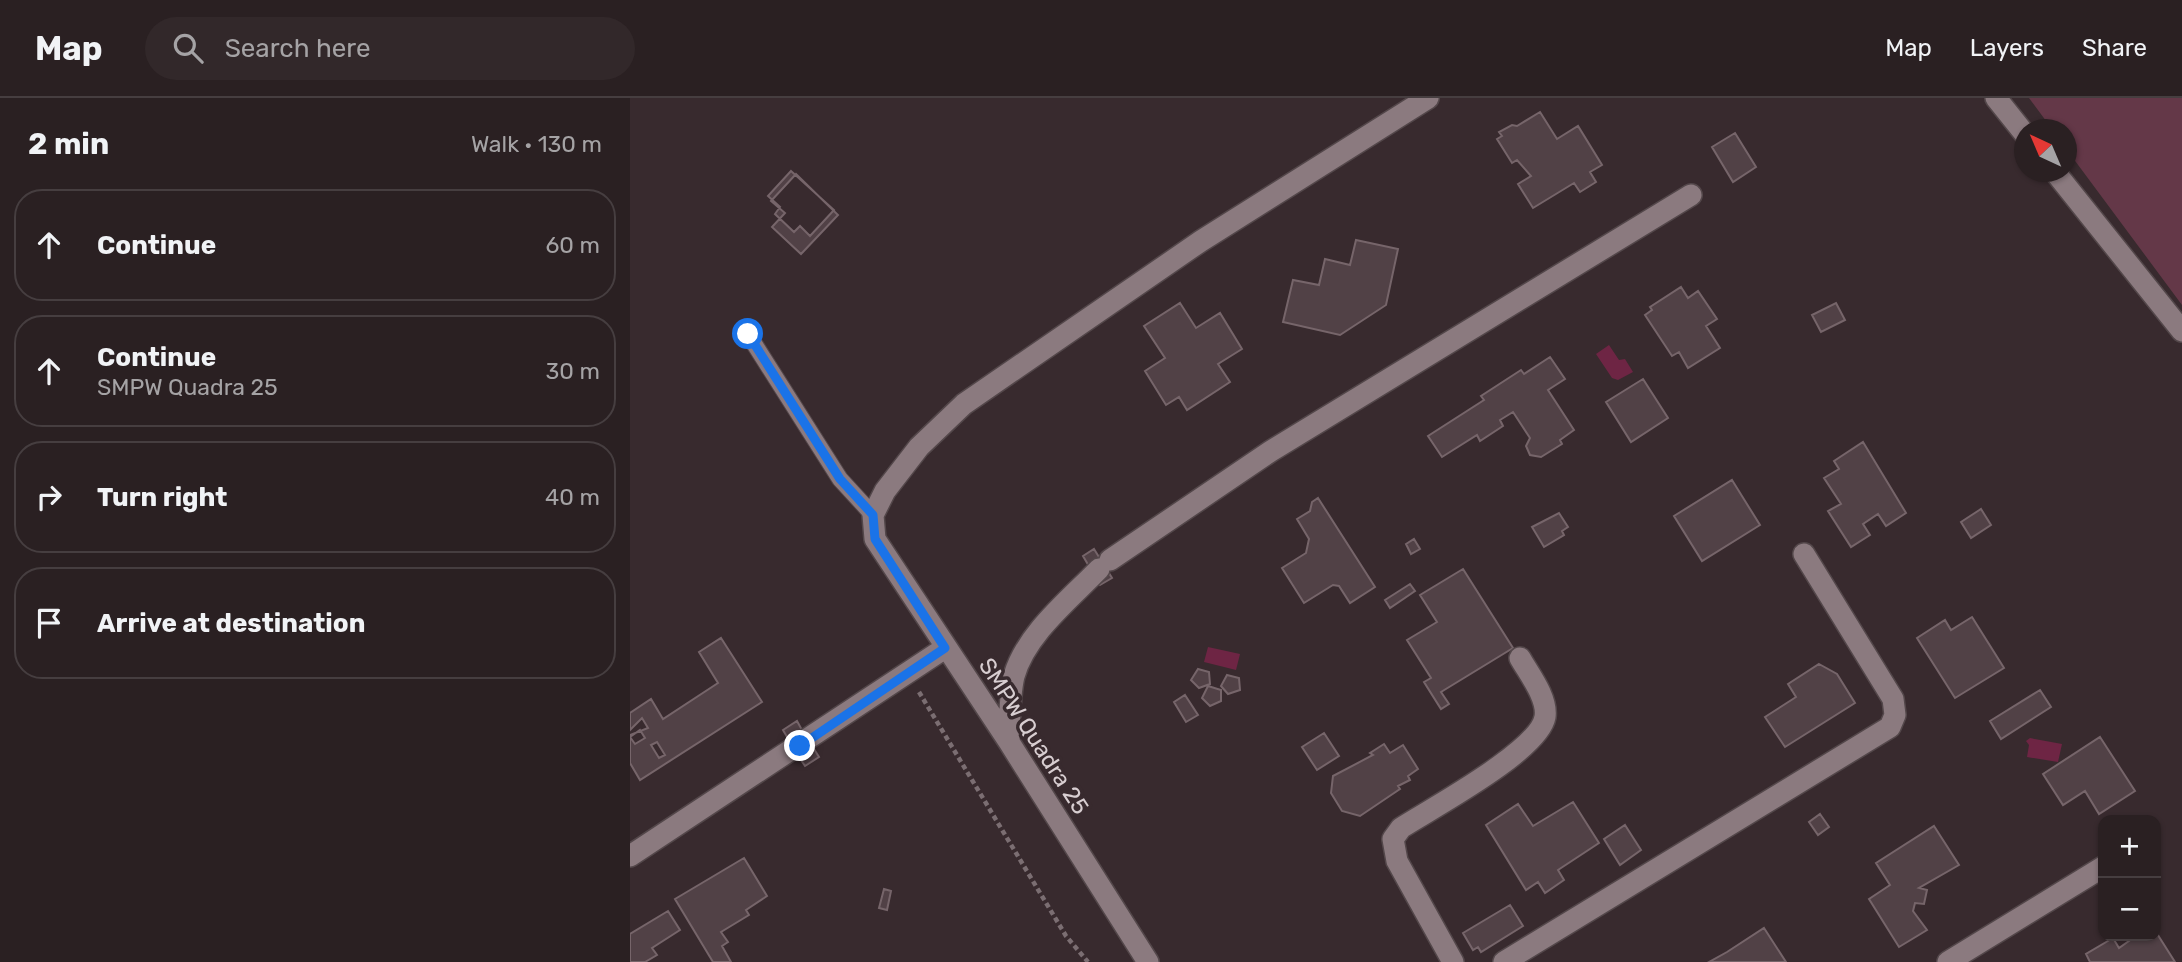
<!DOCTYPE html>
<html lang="en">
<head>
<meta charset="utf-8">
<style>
  :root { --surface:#2a2022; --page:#32282a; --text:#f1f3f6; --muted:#a5a3a5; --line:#463e40 }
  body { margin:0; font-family:Rubik,sans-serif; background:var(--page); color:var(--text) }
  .controls { position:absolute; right:21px; bottom:21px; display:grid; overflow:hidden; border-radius:14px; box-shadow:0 2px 5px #0004 }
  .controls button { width:63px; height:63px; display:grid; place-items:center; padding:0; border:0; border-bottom:2px solid var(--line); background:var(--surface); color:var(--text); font:35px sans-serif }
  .compass { position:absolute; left:1384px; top:21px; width:63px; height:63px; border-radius:50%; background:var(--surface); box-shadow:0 2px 5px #0004; rotate:316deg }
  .stop { position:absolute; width:21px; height:21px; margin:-16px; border:5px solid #1a73e8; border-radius:50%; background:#fff }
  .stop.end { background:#1a73e8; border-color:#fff; box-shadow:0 2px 7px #0008 }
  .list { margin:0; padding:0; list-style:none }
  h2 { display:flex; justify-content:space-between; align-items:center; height:91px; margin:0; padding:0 28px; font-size:30px }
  h2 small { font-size:23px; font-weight:400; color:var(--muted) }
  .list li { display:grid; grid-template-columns:46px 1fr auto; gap:21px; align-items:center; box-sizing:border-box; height:112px; margin:0 14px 14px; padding:0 14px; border:2px solid var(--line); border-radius:28px }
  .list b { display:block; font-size:26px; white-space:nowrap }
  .list p { margin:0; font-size:23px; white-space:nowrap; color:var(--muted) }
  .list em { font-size:23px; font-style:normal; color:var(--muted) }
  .icon { flex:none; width:38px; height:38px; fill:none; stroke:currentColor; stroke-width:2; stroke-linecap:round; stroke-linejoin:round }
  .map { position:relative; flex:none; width:1552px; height:864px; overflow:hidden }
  header { display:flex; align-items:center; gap:42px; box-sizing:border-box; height:98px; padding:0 35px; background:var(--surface); border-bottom:2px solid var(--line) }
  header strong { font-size:33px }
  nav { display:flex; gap:38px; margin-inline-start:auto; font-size:24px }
  .search { width:490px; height:63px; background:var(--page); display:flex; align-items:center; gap:18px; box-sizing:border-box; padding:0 24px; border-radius:38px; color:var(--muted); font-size:26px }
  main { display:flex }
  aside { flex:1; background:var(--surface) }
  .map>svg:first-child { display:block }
</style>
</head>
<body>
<header>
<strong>Map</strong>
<div class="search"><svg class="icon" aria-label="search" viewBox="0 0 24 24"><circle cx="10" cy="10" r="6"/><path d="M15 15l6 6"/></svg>Search here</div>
<nav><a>Map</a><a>Layers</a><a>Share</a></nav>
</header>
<main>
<aside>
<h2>2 min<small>Walk · 130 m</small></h2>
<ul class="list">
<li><svg class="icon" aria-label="ahead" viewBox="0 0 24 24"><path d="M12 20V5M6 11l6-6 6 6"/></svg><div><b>Continue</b></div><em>60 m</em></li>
<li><svg class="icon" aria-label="ahead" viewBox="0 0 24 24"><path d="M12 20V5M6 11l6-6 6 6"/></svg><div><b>Continue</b><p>SMPW Quadra 25</p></div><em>30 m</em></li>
<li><svg class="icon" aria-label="right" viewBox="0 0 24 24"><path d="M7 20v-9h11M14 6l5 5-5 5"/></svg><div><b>Turn right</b></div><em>40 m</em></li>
<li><svg class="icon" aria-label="arrive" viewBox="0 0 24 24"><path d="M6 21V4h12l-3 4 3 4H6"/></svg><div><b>Arrive at destination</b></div></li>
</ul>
</aside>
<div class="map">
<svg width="1552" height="864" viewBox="0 0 1552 864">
  <rect width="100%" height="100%" fill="#382a2e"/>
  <path fill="#643848" d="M1399 0H1552V207L1437 52 1436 32 1422 31Z"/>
  <path fill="#6e2544" d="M979 247 989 262 995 261 1003 274 988 282 982 280 966 256Z
    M578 549 610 556 606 572 574 564Z
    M1400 640 1432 646 1428 664 1397 659 1399 647 1396 643Z"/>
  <path fill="#514146" stroke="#76656a" stroke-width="2" fill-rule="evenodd" d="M910 14 927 41 948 28 972 67 960 74 966 84 950 94 944 85 903 110 888 86 901 78 887 62 882 65 867 41 872 38 869 34 882 27 887 28Z
    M1105 35 1126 69 1103 84 1082 49Z
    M161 73 204 112 180 138 170 128 164 134 145 116 150 109 138 98Z
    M166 76 208 117 171 156 142 129 155 115 141 103Z
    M726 142 768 151 756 207 710 237 653 224 663 182 689 187 695 161 720 167Z
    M1051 189 1058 200 1068 193 1087 221 1076 228 1090 250 1058 270 1049 254 1042 258 1015 217 1022 212 1020 209Z
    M550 205 566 230 590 215 612 251 588 266 600 284 557 312 549 299 536 307 515 273 535 260 514 228Z
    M1206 205 1215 222 1191 234 1182 217Z
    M920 259 935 281 918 292 944 332 930 342 932 346 911 359 900 357 896 348 900 340 883 314 870 322 873 328 850 343 847 337 812 359 798 338 854 302 851 298 891 272 894 276Z
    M1013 281 1038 320 1001 344 976 304Z
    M1233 344 1276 415 1256 428 1248 416 1233 426 1240 437 1221 449 1198 413 1211 406 1194 380 1209 371 1204 363Z
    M1102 382 1130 427 1072 463 1044 418Z
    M688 400 745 489 720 505 709 488 703 487 674 505 652 470 676 455 679 441 667 421 680 413 682 404Z
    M1351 411 1361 427 1341 440 1331 424Z
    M929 415 938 429 932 433 934 437 914 449 902 429Z
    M784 441 790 451 781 456 776 446Z
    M464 451 482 480 470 487 453 458Z
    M833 471 883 550 811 594 819 606 811 611 794 584 801 580 777 542 807 524 790 497Z
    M780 486 785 493 760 510 755 502Z
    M1342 519 1374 570 1325 600 1287 540 1315 522 1321 532Z
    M91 540 132 604 10 682 0 665V637L18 630 12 620 0 632V615L21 601 33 621 88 585 69 554ZM10 632 15 640 5 646 0 639ZM27 644 35 657 29 660 21 647Z
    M1189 566 1207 576 1225 605 1155 649 1135 619 1166 599 1158 586Z
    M568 571 579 574 580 586 569 590 561 582Z
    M597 577 609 580 610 592 598 596 591 588Z
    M578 588 591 592V603L580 608 572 600Z
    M1410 592 1421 609 1371 641 1360 623Z
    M555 597 568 617 556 624 544 604Z
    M167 623 172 632 160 644 153 632Z
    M694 635 709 658 687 672 672 649Z
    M1470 639 1505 693 1469 716 1455 693 1433 707 1413 676Z
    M754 646 760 655 773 647 788 671 778 678 780 682 768 688 770 691 730 718 712 713 701 695 703 678 743 657 740 655Z
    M178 649 184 651 189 659 175 668 167 656Z
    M943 704 969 745 928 772 934 782 915 795 908 784 896 792 856 727 888 706 903 728Z
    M1190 716 1199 729 1188 737 1179 724Z
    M995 727 1011 752 990 767 974 741Z
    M1304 728 1329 767 1289 790 1297 792 1294 806 1285 805 1283 813 1297 832 1269 849 1239 801 1260 787 1246 765Z
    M114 760 137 798 116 812 119 817 91 834 98 844 92 848 101 864H83L45 801Z
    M254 791 261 793 257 812 249 810Z
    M880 807 893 828 851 854 848 849 843 852 833 835Z
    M38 813 50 832 22 850 27 857 15 864H0V836Z
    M1134 830 1156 864H1079L1097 854Z
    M1526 834 1545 864H1460L1456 856 1483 840 1489 850 1506 838H1526Z"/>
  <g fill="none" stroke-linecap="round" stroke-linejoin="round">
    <g stroke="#53474a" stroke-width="18">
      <path id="service" d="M118 236 210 381 243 417"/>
    </g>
    <g stroke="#53474a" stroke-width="24">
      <path id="minor" d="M1366 0 1394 35
        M1425 74 1552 233
        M480 462 641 353 1061 97
        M379 644C380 623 379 599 384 578 396 536 439 502 469 471
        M0 758 315 550
        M518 864 379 644 245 441 243 417 255 393 289 349 334 306 571 143 798 0
        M823 864 767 763 763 741 771 730C802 710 909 653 915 619 918 600 899 576 890 560
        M874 864 1260 629 1265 617 1263 601 1174 456
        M1318 864 1473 769"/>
    </g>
    <path stroke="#7b6e72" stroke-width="4.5" stroke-dasharray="5 3.5" stroke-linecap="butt" d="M289 594 436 838 458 864"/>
    <use href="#service" stroke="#8b7a7f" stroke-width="16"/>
    <use href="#minor" stroke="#8b7a7f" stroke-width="21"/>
  </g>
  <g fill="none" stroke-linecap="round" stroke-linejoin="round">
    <path stroke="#1a73e8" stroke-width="9" d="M118 236 210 381 243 417 245 441 315 550 170 648"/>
  </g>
  <g text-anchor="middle" stroke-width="7" stroke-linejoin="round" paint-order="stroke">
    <g font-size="23" fill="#d8ced1" stroke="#382a2e">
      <text transform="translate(404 638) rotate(57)" y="8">SMPW Quadra 25</text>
    </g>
  </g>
</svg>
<div class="controls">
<button>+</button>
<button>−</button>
</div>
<svg class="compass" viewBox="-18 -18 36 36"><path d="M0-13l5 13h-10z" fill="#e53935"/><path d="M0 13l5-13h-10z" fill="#a5a3a5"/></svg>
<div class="stop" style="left:118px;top:236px"></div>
<div class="stop end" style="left:170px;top:648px"></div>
</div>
</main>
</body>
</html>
